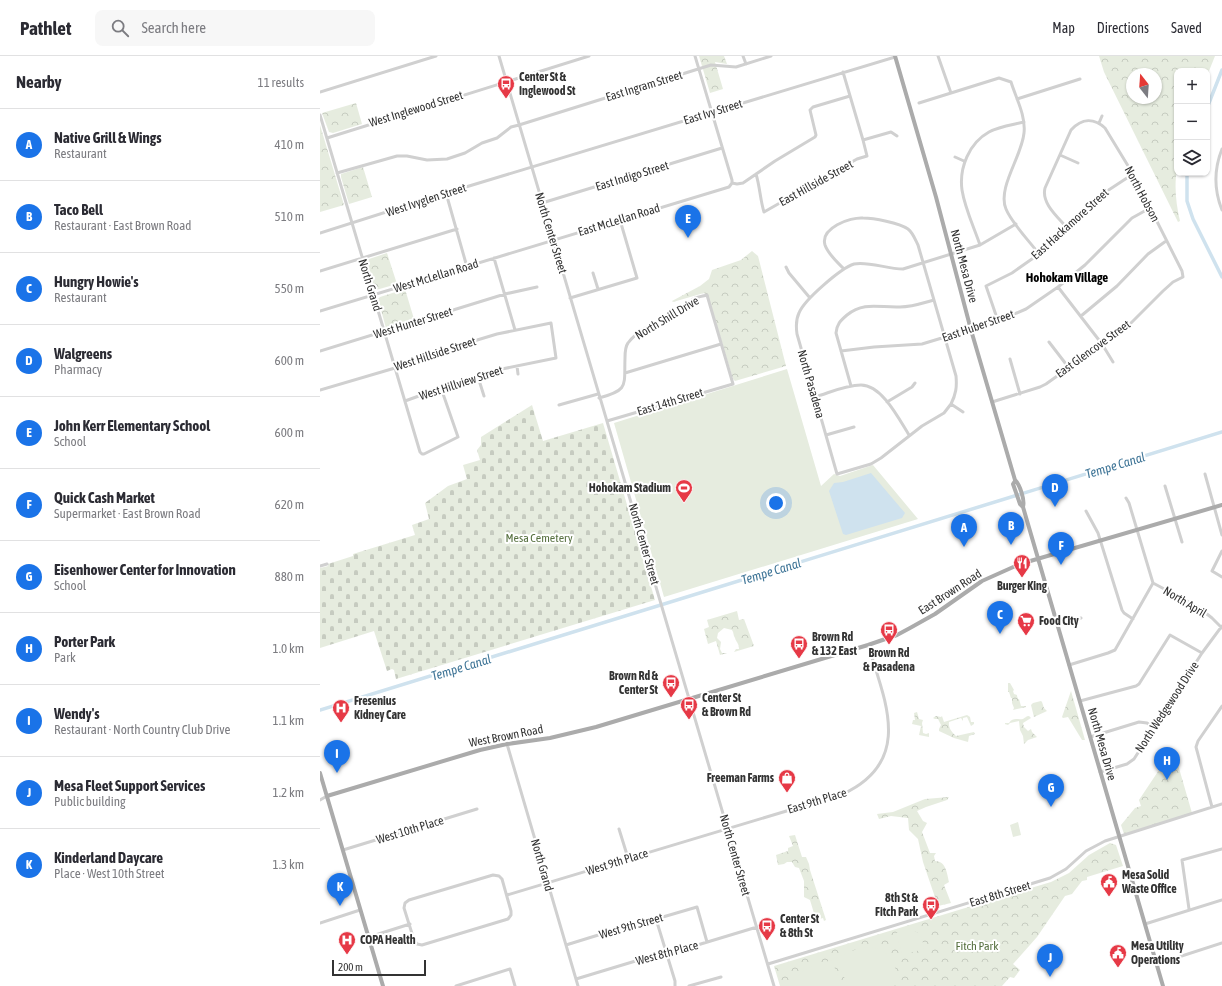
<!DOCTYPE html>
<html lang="en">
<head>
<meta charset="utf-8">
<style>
  :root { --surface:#fff; --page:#f7f7f7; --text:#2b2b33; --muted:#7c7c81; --line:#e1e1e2; --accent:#1a73e8 }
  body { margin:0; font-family:"Asap Condensed",sans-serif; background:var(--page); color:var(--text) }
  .controls { position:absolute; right:12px; top:12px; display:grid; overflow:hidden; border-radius:8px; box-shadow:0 1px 3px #0004 }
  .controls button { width:36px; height:36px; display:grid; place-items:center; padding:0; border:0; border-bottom:1px solid var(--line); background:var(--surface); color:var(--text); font:20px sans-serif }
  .compass { position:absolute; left:806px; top:12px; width:36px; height:36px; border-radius:50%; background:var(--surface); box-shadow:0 1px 3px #0004; rotate:343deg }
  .scale { position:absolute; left:12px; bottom:10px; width:94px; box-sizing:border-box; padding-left:4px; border:2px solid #333; border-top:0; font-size:11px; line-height:14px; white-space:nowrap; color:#333; -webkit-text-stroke:3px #fff; paint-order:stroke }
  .you { position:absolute; left:456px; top:447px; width:14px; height:14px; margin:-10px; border:3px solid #fff; border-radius:50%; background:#1a73e8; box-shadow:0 0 0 6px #1a73e833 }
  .badge { display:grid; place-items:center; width:26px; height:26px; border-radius:50%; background:var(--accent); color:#fff; font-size:13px; font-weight:700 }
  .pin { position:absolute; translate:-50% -33px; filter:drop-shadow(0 1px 2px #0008) }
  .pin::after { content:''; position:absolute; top:21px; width:14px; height:12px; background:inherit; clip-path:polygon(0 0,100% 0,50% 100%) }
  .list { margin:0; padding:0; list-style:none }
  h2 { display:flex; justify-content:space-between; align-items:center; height:52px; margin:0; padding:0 16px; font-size:17px }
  h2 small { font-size:13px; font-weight:400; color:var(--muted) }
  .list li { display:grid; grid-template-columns:26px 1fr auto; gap:12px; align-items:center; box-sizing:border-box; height:72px; padding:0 16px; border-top:1px solid var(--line) }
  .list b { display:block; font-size:15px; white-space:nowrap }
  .list p { margin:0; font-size:13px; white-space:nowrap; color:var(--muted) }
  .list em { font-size:13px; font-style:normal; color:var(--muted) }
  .icon { flex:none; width:22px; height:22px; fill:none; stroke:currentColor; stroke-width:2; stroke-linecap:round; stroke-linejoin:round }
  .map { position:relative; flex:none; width:902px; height:930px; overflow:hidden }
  header { display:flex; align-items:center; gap:24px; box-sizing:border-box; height:56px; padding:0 20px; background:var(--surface); border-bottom:1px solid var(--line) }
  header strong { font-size:19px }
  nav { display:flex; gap:22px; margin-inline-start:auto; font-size:14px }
  .search { width:280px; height:36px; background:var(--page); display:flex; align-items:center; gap:10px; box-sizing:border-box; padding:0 14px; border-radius:8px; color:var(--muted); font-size:15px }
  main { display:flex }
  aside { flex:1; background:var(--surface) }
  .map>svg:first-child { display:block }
</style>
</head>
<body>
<header>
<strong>Pathlet</strong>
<div class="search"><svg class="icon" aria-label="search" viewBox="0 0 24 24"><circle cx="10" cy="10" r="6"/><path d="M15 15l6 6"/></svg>Search here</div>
<nav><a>Map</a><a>Directions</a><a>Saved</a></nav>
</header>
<main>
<aside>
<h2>Nearby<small>11 results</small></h2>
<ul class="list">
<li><span class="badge">A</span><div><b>Native Grill &amp; Wings</b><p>Restaurant</p></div><em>410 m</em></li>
<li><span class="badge">B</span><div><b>Taco Bell</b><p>Restaurant · East Brown Road</p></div><em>510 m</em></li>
<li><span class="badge">C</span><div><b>Hungry Howie's</b><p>Restaurant</p></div><em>550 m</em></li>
<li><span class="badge">D</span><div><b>Walgreens</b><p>Pharmacy</p></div><em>600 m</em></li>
<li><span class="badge">E</span><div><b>John Kerr Elementary School</b><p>School</p></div><em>600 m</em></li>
<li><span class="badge">F</span><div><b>Quick Cash Market</b><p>Supermarket · East Brown Road</p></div><em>620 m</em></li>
<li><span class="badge">G</span><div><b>Eisenhower Center for Innovation</b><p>School</p></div><em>880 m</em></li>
<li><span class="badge">H</span><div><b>Porter Park</b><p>Park</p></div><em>1.0 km</em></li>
<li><span class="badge">I</span><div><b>Wendy's</b><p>Restaurant · North Country Club Drive</p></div><em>1.1 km</em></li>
<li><span class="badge">J</span><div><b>Mesa Fleet Support Services</b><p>Public building</p></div><em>1.2 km</em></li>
<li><span class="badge">K</span><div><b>Kinderland Daycare</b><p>Place · West 10th Street</p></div><em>1.3 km</em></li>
</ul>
</aside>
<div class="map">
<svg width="902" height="930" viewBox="0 0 902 930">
  <defs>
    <pattern id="cemetery-stones" width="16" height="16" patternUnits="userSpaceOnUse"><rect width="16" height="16" fill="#e6ecdf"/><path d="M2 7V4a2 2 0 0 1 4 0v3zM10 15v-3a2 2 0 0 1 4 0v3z" fill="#c6cbc0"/></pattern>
    <pattern id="park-crowns" width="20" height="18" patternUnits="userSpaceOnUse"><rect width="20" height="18" fill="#e6ecdf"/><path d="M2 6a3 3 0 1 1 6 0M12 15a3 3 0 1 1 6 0" fill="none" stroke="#c6cbc0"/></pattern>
  </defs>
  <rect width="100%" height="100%" fill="#fff"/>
  <path fill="url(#cemetery-stones)" d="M212 349 223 385 283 367 335 544 76 623 74 614 72 613 67 615 54 575 0 592V512L8 510V508L33 500V498L95 479 92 469 109 463 105 447 128 430 147 423 143 409 160 404 157 394 161 389V381Z"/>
  <path fill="url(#park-crowns)" fill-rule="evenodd" d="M379 0H404L407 8 395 6 403 33 390 37Z
    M779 0H895L887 20V15H857V113C854 130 856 148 860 165L858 166 784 16ZM812 18H836V42H812Z
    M36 47 42 68 13 77 9 76 2 57Z
    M0 69 24 149 0 156Z
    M43 111 52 141 29 148 21 121V118Z
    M432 195 438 200 466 310 415 325 413 323 388 240 384 237 353 246 352 245 380 230 389 223 392 214 421 204Z
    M67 197 77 228 56 234 54 232 46 204Z
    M85 233 94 263 66 272 58 243 60 241Z
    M417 555 419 564 424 563 434 590 414 596 416 593H419C419 587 416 586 415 582 413 579 414 577 412 574L404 572 398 577 397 582 401 586 400 593 402 597H407L400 599 396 585 388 588 384 573 389 571 387 564Z
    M688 627H690L694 634 693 635 694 638 697 639V640L698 643H699L701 650H706V651L693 654 694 652 692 647V642H691L689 636H688Z
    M751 635 765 684H762L748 661 743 662 742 661Z
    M721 645 722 646 724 652 727 655 714 661 711 649 713 647Z
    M597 656 599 663 603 664 602 667 603 677 606 678 609 677V681L599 679 601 670 592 668 593 664H595L594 657Z
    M647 659 650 661 651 666H654V668L651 670 647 661 643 662V665L641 662 629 666C628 673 633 677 636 680L654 676 655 678 649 680 648 686 634 682 619 675V673L621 669 618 663H615L613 662 616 660 621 661 622 660 624 666Z
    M709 660 711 662 703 667 704 671 708 675 711 673 712 676 717 681 708 684 704 688 703 680 700 674 699 665 690 667 688 669 685 668V667H689C693 661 697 664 703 663 705 662 706 660 709 660Z
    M854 695 872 757 804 778 801 769 815 752 821 750 819 744 851 696Z
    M629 741 627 744 606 751 597 755 603 765 607 767 602 776 610 797H616L614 800 615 805C626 805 627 817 629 826L624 829 631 847 618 850 603 806 598 783 589 774 588 762 571 760 559 763 557 758 573 756 605 743Z
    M475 779 482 801H486L489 808 490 814 506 864 504 865 503 862 496 864 490 844 484 841V825L479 812 475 811 472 806H467L464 808 458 809 456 799 468 795V792L473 790 469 780Z
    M790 787 796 789 803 810 767 821V824L762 825 752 838 745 840 717 881 693 908 700 914 694 922 690 921 682 930H460L454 910 731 826 749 817 769 799Z"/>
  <path fill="#e6ecdf" d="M467 313 501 430 514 418 520 420 553 409 598 463 344 541 294 367Z
    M698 766 701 779 693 781 690 769Z
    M585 874C600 874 602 879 604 893L585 898 582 897 576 877Z
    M553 891 565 896 572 905 581 925 572 930H528L516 902 539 892Z
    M512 904 521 930H472C480 911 494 910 512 904Z"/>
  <path fill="#cfe2ee" d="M551 417 585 457 582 462 526 479 523 478 509 435 514 427 523 426Z"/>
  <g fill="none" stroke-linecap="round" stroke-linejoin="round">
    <path stroke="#cfe2ee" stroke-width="3.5" d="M887 52 902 14
      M867 117V145L873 163 902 221
      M0 654 902 376"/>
    <path stroke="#d0d0d0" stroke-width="3" d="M179 0 454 930
      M423 0 426 8
      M618 0 631 37
      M0 36 116 0
      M697 43 760 23
      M599 47 679 22 691 26C696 42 706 60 704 77 702 100 677 132 686 153 691 166 710 186 719 198
      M0 59 100 396 102 398H104L138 381 121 332
      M779 67 782 60
      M7 82 269 0
      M543 84 571 76 577 80
      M902 93C894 113 894 134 902 154
      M740 99 758 107
      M635 101 644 105
      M17 117 77 100H87L107 104 127 103 145 97 162 87 177 82 191 71 199 69 391 9 416 11 451 0
      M436 118C440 131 440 143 444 156L537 103 547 100 543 84 523 16
      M412 127 417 128 423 127 455 105 495 81 496 79 490 54 493 51 530 40
      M126 137 147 211
      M222 147 402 92
      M0 177 126 137 575 1
      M660 189C654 171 645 153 642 134 639 112 649 87 669 76 680 70 692 69 704 66
      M174 202 195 274
      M466 211 469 217 490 242
      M524 213C517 206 508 198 505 189 500 172 530 161 543 162 554 162 579 167 588 173 593 177 595 183 598 189L636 320C637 331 636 338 631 348
      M0 215 137 173
      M273 217 278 233
      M738 231 782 288 793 306
      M250 242 317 222 300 164
      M0 255 409 131 412 127V124L375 0
      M761 260 797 230 828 198 846 185
      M678 265 666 230 692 217 719 198 748 173 778 141 813 118
      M729 286 749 312
      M0 295 185 238 217 231
      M521 295 554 291 602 288 678 265 706 253 738 231 765 209 812 162 830 152
      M690 303 700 338
      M197 310 198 318
      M305 317 401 288
      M158 321 164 340
      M531 330 516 277C517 268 520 265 527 259 544 245 560 252 580 251 592 251 603 247 614 244
      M0 334 75 312 101 301 177 278 231 267 236 302 182 313 121 332 85 345
      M495 341C509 337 525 329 541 329 562 329 579 363 589 379
      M279 342C309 334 304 330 305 302 305 297 305 291 308 287 318 273 340 265 355 258 363 254 367 246 375 242 378 241 383 240 387 239L413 328 287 365
      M567 346 592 331 595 327
      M672 346 720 331 726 328 810 268 843 235 853 226 863 221 862 215 813 118 785 72C774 62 762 62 751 74L725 132C721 148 739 162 748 173
      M239 349 278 338
      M643 356 631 348 624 357 602 370 561 402 551 408 517 418 477 278C476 271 476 263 479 257 484 244 521 212 534 208 548 205 567 213 583 213L660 189 696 168
      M506 379 534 371
      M885 418 902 479
      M845 430 862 486
      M806 442 809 447 833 527 878 551 892 562 902 572
      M766 455 778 477 802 554 804 557 813 563
      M902 495 892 515 902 521
      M0 510 7 508
      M738 569 761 562
      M749 609 788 597 795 594 833 527
      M760 645 816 630 819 628 850 579 882 597
      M770 681 819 666 827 667 834 672
      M187 688 258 930
      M780 716 807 708 814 703 882 597 902 570
      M0 744 7 740
      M892 751 876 691 878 685 902 650
      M299 773 308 802
      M23 794 157 753
      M173 819 179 820 182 823 191 855V859L188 863 102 889 97 888 94 884 84 852 85 847 89 844Z
      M187 839 523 738C594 705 565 645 548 589
      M869 853 862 804 902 793
      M336 863 355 925V930
      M0 867 40 854
      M825 868 902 844
      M49 881 90 868
      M246 889 330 863H336L377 851 387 886
      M448 908 730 822 746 813 766 795 785 785 902 748
      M837 908 902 887
      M256 923 342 897H351L437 871
      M136 930 190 913 195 930
      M369 930 401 921"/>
    <path stroke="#ababab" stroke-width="4" d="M575 0 616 141 651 274 695 424C700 429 705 444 703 451
      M695 425 693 428 700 448 703 451 843 930
      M0 717 63 930
      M7 740 160 694 187 688 230 682 276 671 548 589 577 579 590 572 615 558 662 525 700 508 902 449"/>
  </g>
  <defs>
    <g id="bus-pin" transform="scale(0.9)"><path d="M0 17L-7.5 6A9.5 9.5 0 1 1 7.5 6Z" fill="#e63946" stroke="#fff"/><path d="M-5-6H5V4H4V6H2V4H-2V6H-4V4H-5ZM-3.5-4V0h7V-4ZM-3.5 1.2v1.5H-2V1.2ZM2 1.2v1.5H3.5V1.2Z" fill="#fff"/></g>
    <g id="stadium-pin" transform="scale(0.9)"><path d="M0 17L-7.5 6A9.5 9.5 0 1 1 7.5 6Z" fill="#e63946" stroke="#fff"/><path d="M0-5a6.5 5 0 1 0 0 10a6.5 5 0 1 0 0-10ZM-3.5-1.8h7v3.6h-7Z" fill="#fff"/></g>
    <g id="restaurant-pin" transform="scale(0.9)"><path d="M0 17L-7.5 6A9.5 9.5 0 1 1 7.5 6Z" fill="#e63946" stroke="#fff"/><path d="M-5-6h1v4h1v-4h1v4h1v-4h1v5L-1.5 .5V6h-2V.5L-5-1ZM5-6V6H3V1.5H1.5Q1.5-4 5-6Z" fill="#fff"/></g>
    <g id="supermarket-pin" transform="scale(0.9)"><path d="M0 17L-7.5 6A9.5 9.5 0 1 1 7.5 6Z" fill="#e63946" stroke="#fff"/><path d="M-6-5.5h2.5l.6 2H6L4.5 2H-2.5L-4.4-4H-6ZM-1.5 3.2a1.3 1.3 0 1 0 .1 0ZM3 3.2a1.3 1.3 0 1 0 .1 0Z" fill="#fff"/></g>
    <g id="hospital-pin" transform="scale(0.9)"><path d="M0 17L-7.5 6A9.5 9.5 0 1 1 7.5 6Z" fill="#e63946" stroke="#fff"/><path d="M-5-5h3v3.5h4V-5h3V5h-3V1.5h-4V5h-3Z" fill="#fff"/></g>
    <g id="shop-pin" transform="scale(0.9)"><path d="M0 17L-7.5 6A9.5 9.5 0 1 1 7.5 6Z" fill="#e63946" stroke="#fff"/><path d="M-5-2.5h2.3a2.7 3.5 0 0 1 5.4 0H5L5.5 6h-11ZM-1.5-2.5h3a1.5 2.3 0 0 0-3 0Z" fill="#fff"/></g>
    <g id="civic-pin" transform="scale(0.9)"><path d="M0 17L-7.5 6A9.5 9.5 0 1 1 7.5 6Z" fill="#e63946" stroke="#fff"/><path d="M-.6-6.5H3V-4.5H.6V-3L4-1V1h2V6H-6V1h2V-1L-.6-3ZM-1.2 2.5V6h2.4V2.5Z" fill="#fff"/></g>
  </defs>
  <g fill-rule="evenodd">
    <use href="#bus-pin" x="186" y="28"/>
    <use href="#stadium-pin" x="364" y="432"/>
    <use href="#restaurant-pin" x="702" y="507"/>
    <use href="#supermarket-pin" x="706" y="565"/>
    <use href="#bus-pin" x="569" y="574"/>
    <use href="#bus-pin" x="479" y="588"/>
    <use href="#bus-pin" x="351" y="627"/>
    <use href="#bus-pin" x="369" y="649"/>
    <use href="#hospital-pin" x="21" y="652"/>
    <use href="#shop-pin" x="467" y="722"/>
    <use href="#civic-pin" x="789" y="826"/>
    <use href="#bus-pin" x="611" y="849"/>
    <use href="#bus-pin" x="447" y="870"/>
    <use href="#hospital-pin" x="27" y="884"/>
    <use href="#civic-pin" x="798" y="897"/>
  </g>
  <g text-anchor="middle" stroke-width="4" stroke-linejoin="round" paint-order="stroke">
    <g font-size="12" font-weight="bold" fill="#333" stroke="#fff" text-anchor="start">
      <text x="199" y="25">Center St &amp;<tspan x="199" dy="14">Inglewood St</tspan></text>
      <text x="351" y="436" text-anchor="end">Hohokam Stadium</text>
      <text x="702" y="534" text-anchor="middle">Burger King</text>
      <text x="719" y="569">Food City</text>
      <text x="492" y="585">Brown Rd<tspan x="492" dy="14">&amp; 132 East</tspan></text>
      <text x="569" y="601" text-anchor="middle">Brown Rd<tspan x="569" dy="14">&amp; Pasadena</tspan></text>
      <text x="338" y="624" text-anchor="end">Brown Rd &amp;<tspan x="338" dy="14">Center St</tspan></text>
      <text x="382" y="646">Center St<tspan x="382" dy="14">&amp; Brown Rd</tspan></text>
      <text x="34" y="649">Fresenius<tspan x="34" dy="14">Kidney Care</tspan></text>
      <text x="454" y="726" text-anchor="end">Freeman Farms</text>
      <text x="802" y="823">Mesa Solid<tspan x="802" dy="14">Waste Office</tspan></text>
      <text x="598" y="846" text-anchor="end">8th St &amp;<tspan x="598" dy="14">Fitch Park</tspan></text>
      <text x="460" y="867">Center St<tspan x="460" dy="14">&amp; 8th St</tspan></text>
      <text x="40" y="888">COPA Health</text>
      <text x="811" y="894">Mesa Utility<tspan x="811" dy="14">Operations</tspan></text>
    </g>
    <g font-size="12" fill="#333" stroke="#fff">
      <text transform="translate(324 30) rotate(-17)" y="4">East Ingram Street</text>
      <text transform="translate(96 53) rotate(-17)" y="4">West Inglewood Street</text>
      <text transform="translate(393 56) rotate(-17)" y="4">East Ivy Street</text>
      <text transform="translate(312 120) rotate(-17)" y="4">East Indigo Street</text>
      <text transform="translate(496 127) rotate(-29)" y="4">East Hillside Street</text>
      <text transform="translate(822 138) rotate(62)" y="4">North Hobson</text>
      <text transform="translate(106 144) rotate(-18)" y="4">West Ivyglen Street</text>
      <text transform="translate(299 164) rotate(-17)" y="4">East McLellan Road</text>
      <text transform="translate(750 168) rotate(-42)" y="4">East Hackamore Street</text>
      <text transform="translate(231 177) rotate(73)" y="4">North Center Street</text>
      <text transform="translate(644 210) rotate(75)" y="4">North Mesa Drive</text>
      <text transform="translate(116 220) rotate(-17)" y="4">West McLellan Road</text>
      <text transform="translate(50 229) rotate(73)" y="4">North Grand</text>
      <text transform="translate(347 262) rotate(-31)" y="4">North Shill Drive</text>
      <text transform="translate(93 267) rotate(-17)" y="4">West Hunter Street</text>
      <text transform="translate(658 270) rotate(-19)" y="4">East Huber Street</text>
      <text transform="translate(773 293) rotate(-36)" y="4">East Glencove Street</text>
      <text transform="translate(115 298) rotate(-18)" y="4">West Hillside Street</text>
      <text transform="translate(141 327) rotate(-18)" y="4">West Hillview Street</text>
      <text transform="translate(491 328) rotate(74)" y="4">North Pasadena</text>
      <text transform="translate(350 346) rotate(-17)" y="4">East 14th Street</text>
      <text transform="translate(324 488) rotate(74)" y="4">North Center Street</text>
      <text transform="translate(630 536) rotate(-33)" y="4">East Brown Road</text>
      <text transform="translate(865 546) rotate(31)" y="4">North April</text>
      <text transform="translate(847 651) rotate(-57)" y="4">North Wedgewood Drive</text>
      <text transform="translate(186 680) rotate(-11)" y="4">West Brown Road</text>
      <text transform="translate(782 688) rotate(74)" y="4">North Mesa Drive</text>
      <text transform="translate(497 745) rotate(-17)" y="4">East 9th Place</text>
      <text transform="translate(90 774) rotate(-17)" y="4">West 10th Place</text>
      <text transform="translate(415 799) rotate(74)" y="4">North Center Street</text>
      <text transform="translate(297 806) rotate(-17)" y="4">West 9th Place</text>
      <text transform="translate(222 809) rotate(74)" y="4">North Grand</text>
      <text transform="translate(680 838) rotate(-17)" y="4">East 8th Street</text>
      <text transform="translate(311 870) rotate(-16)" y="4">West 9th Street</text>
      <text transform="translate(347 897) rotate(-15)" y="4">West 8th Place</text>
    </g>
    <g font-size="12" fill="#56703f" stroke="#fff">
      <text x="219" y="486">Mesa Cemetery</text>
      <text x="657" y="894">Fitch Park</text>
    </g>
    <g font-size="13" font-weight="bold" fill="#000" stroke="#fff">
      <text x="747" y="226">Hohokam Village</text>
    </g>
    <g font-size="13" font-style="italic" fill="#3f7597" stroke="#fff">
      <text transform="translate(795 409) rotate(-17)" y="5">Tempe Canal</text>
      <text transform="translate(451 515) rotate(-17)" y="5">Tempe Canal</text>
      <text transform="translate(141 611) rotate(-17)" y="5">Tempe Canal</text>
    </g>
  </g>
</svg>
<div class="controls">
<button>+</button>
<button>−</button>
<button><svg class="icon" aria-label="layers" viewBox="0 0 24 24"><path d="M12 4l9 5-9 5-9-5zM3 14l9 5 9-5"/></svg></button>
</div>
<svg class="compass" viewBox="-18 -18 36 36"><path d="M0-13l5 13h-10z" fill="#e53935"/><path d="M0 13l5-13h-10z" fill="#7c7c81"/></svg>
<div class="scale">200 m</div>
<div class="you"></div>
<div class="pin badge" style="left:644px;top:491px">A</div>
<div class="pin badge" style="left:691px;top:489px">B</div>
<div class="pin badge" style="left:680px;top:578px">C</div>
<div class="pin badge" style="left:735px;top:451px">D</div>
<div class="pin badge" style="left:368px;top:182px">E</div>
<div class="pin badge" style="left:741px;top:509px">F</div>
<div class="pin badge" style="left:731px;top:751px">G</div>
<div class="pin badge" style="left:847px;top:724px">H</div>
<div class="pin badge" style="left:17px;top:717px">I</div>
<div class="pin badge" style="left:730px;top:921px">J</div>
<div class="pin badge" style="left:20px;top:850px">K</div>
</div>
</main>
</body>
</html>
